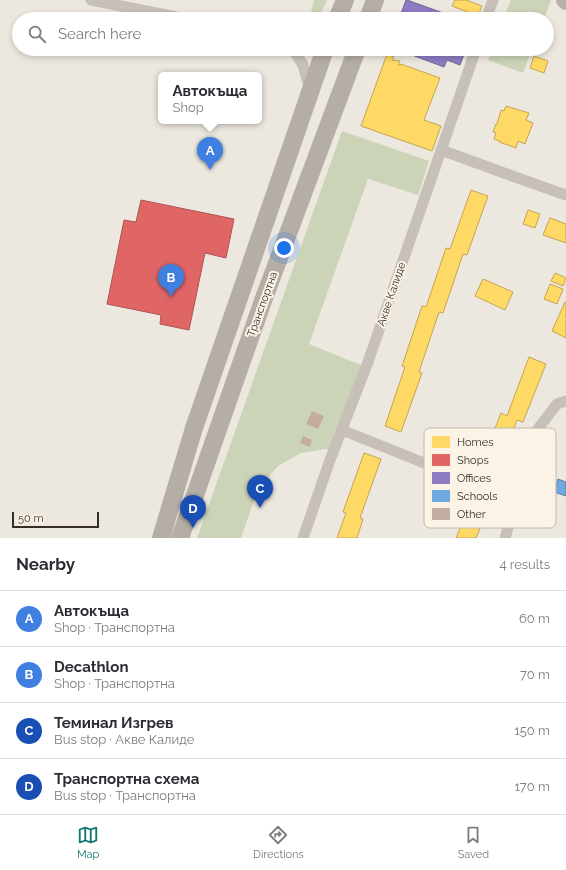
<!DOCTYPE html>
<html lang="en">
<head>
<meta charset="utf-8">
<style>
  :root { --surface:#fff; --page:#f7f7f7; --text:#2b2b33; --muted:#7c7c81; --line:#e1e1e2; --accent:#0f766e }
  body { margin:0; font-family:Raleway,sans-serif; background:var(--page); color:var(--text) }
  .scale { position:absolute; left:12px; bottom:10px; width:87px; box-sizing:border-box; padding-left:4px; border:2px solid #372d26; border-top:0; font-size:11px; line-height:14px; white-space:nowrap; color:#372d26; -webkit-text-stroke:3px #fbf3e6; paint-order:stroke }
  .you { position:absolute; left:284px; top:248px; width:14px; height:14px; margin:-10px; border:3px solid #fff; border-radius:50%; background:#1a73e8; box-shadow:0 0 0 6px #1a73e833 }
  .badge { display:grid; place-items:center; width:26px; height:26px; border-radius:50%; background:var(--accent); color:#fff; font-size:13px; font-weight:700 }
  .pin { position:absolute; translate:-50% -33px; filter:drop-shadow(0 1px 2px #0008) }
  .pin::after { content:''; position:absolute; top:21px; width:14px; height:12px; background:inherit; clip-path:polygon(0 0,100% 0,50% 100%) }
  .popup { position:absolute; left:158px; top:72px; width:104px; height:52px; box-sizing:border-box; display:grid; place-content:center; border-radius:6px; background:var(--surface); filter:drop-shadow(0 1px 3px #0005); font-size:13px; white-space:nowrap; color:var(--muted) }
  .popup b { font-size:15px; color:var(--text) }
  .popup::after { content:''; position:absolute; left:50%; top:100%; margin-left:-8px; border:8px solid transparent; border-top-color:var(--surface) }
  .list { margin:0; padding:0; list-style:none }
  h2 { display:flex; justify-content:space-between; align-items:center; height:52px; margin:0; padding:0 16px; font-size:17px }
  h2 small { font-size:13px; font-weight:400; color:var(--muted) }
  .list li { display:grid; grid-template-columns:26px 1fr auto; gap:12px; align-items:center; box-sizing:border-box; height:56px; padding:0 16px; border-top:1px solid var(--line) }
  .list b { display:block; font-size:15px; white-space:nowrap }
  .list p { margin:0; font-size:13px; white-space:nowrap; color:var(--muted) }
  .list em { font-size:13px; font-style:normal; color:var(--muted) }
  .icon { flex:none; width:22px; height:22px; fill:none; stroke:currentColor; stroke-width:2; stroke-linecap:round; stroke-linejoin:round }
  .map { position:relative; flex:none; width:566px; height:538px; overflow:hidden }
  .search { position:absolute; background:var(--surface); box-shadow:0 2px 6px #0003; left:12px; right:12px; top:12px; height:44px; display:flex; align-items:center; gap:10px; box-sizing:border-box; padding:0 14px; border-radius:22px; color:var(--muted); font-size:15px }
  .sheet { height:276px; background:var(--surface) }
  nav { display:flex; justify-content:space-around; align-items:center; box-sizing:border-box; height:56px; border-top:1px solid var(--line); background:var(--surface); font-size:11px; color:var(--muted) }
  nav a { display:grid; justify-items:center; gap:2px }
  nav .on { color:var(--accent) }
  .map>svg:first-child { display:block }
</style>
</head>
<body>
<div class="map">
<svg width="566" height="538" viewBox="0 0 566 538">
  <rect width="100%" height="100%" fill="#ede8df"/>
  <path fill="#ccd4b8" d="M314 0H327L321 13 317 19H309Z
    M511 0H551L544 19H503Z
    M492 49H532L523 73 488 60Z
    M342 131 429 161 418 195 368 179 309 344 366 367 336 453 326 449 301 453 278 466 258 489 241 538H197Z"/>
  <path fill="#ffd966" stroke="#c3a553" d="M455 0H466L482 6 478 16 452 6Z
    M387 54 394 57 392 60 400 61 398 65H401V64L440 78 424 120 441 126 432 151 361 126Z
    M534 56 548 61 544 73 530 68Z
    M506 106 529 113 526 120 533 123 525 144 518 141 516 148 499 142 500 141 494 139 496 133 493 132 496 124H497L501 110 504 111Z
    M471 190 488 196 467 255 463 254 443 313 439 312 419 372 422 373 401 432 385 426 405 367 402 366 422 306 426 307 446 248 450 249Z
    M528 210 540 214 535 228 523 224Z
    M550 218 566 224V243L543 235Z
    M555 273 566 278 563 286 551 281Z
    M483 279 513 292 505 310 475 296Z
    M550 284 563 289 557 304 544 299Z
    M565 302H566V338L552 331Z
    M529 357 546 364 523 422 517 420 495 478 478 472 501 413 507 416Z
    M364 453 381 459 360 518 363 519 357 538H337L346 513 343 512Z
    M470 505 487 512 476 538H456Z"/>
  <path fill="#e06666" stroke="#ad5553" d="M141 200 234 219 226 258 205 253 189 330 160 324 161 315 107 304 124 220 136 222Z"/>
  <path fill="#8e7cc3" stroke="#746494" d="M406 0H407L460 19H399Z
    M414 49H466L460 65 447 60 444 67 412 55Z"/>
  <path fill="#6fa8dc" stroke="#5e83a5" d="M558 479 566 482V496L554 492Z"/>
  <path fill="#c2ada0" d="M312 411 324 416 318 429 306 424Z
    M303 436 312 440 310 447 300 443Z"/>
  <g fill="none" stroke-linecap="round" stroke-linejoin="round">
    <path stroke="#c6c0b8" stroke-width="11" d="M91 0 187 19
      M486 19 493 0
      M293 49 303 65 310 90
      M441 150 515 177 566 195
      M342 430 429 465 516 504
      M303 538 330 460 368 362 476 49
      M505 538 537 430 557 404 566 401"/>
    <path stroke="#b7b0a9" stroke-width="16" d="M564 0 566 2"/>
    <path stroke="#b5aea7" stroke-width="18" d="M337 19 345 0
      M368 19 375 0
      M161 538 194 428 325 49
      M180 538 264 298 357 49"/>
  </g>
  <g text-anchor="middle" stroke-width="4" stroke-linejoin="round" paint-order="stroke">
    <g font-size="11" fill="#372d26" stroke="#fbf3e6">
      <text transform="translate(391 294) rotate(-71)" y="4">Акве Калиде</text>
      <text transform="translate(262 304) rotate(-70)" y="4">Транспортна</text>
    </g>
  </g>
  <rect x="424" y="428" width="132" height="100" rx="6" fill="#fbf3e6" stroke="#c0b8ac" stroke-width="1"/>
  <rect x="432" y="436" width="18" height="12" fill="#ffd966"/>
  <rect x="432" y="454" width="18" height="12" fill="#e06666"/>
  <rect x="432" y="472" width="18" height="12" fill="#8e7cc3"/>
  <rect x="432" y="490" width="18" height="12" fill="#6fa8dc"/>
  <rect x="432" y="508" width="18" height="12" fill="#c2ada0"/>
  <g font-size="11" fill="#372d26">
    <text x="457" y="446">Homes</text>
    <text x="457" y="464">Shops</text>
    <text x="457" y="482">Offices</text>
    <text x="457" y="500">Schools</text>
    <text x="457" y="518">Other</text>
  </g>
</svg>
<div class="scale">50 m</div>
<div class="you"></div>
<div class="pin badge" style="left:210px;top:170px;background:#3f7fe0">A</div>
<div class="popup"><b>Автокъща</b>Shop</div>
<div class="pin badge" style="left:171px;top:297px;background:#3f7fe0">B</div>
<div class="pin badge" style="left:260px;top:508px;background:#1a4fb4">C</div>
<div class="pin badge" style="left:193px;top:528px;background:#1a4fb4">D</div>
<div class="search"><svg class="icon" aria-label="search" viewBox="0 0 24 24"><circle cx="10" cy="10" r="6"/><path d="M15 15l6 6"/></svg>Search here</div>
</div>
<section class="sheet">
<h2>Nearby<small>4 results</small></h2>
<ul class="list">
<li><span class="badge" style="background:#3f7fe0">A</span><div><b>Автокъща</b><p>Shop · Транспортна</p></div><em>60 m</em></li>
<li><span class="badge" style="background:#3f7fe0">B</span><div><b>Decathlon</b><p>Shop · Транспортна</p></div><em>70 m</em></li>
<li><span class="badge" style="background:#1a4fb4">C</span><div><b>Теминал Изгрев</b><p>Bus stop · Акве Калиде</p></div><em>150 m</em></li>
<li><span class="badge" style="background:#1a4fb4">D</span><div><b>Транспортна схема</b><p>Bus stop · Транспортна</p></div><em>170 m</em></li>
</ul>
</section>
<nav>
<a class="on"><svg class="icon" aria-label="map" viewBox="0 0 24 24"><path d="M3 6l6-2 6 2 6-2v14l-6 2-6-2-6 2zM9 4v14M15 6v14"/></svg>Map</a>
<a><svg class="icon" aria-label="directions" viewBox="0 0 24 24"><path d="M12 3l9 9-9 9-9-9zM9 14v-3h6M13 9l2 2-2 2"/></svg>Directions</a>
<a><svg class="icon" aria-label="saved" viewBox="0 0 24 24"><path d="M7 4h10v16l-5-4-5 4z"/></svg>Saved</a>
</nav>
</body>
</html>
